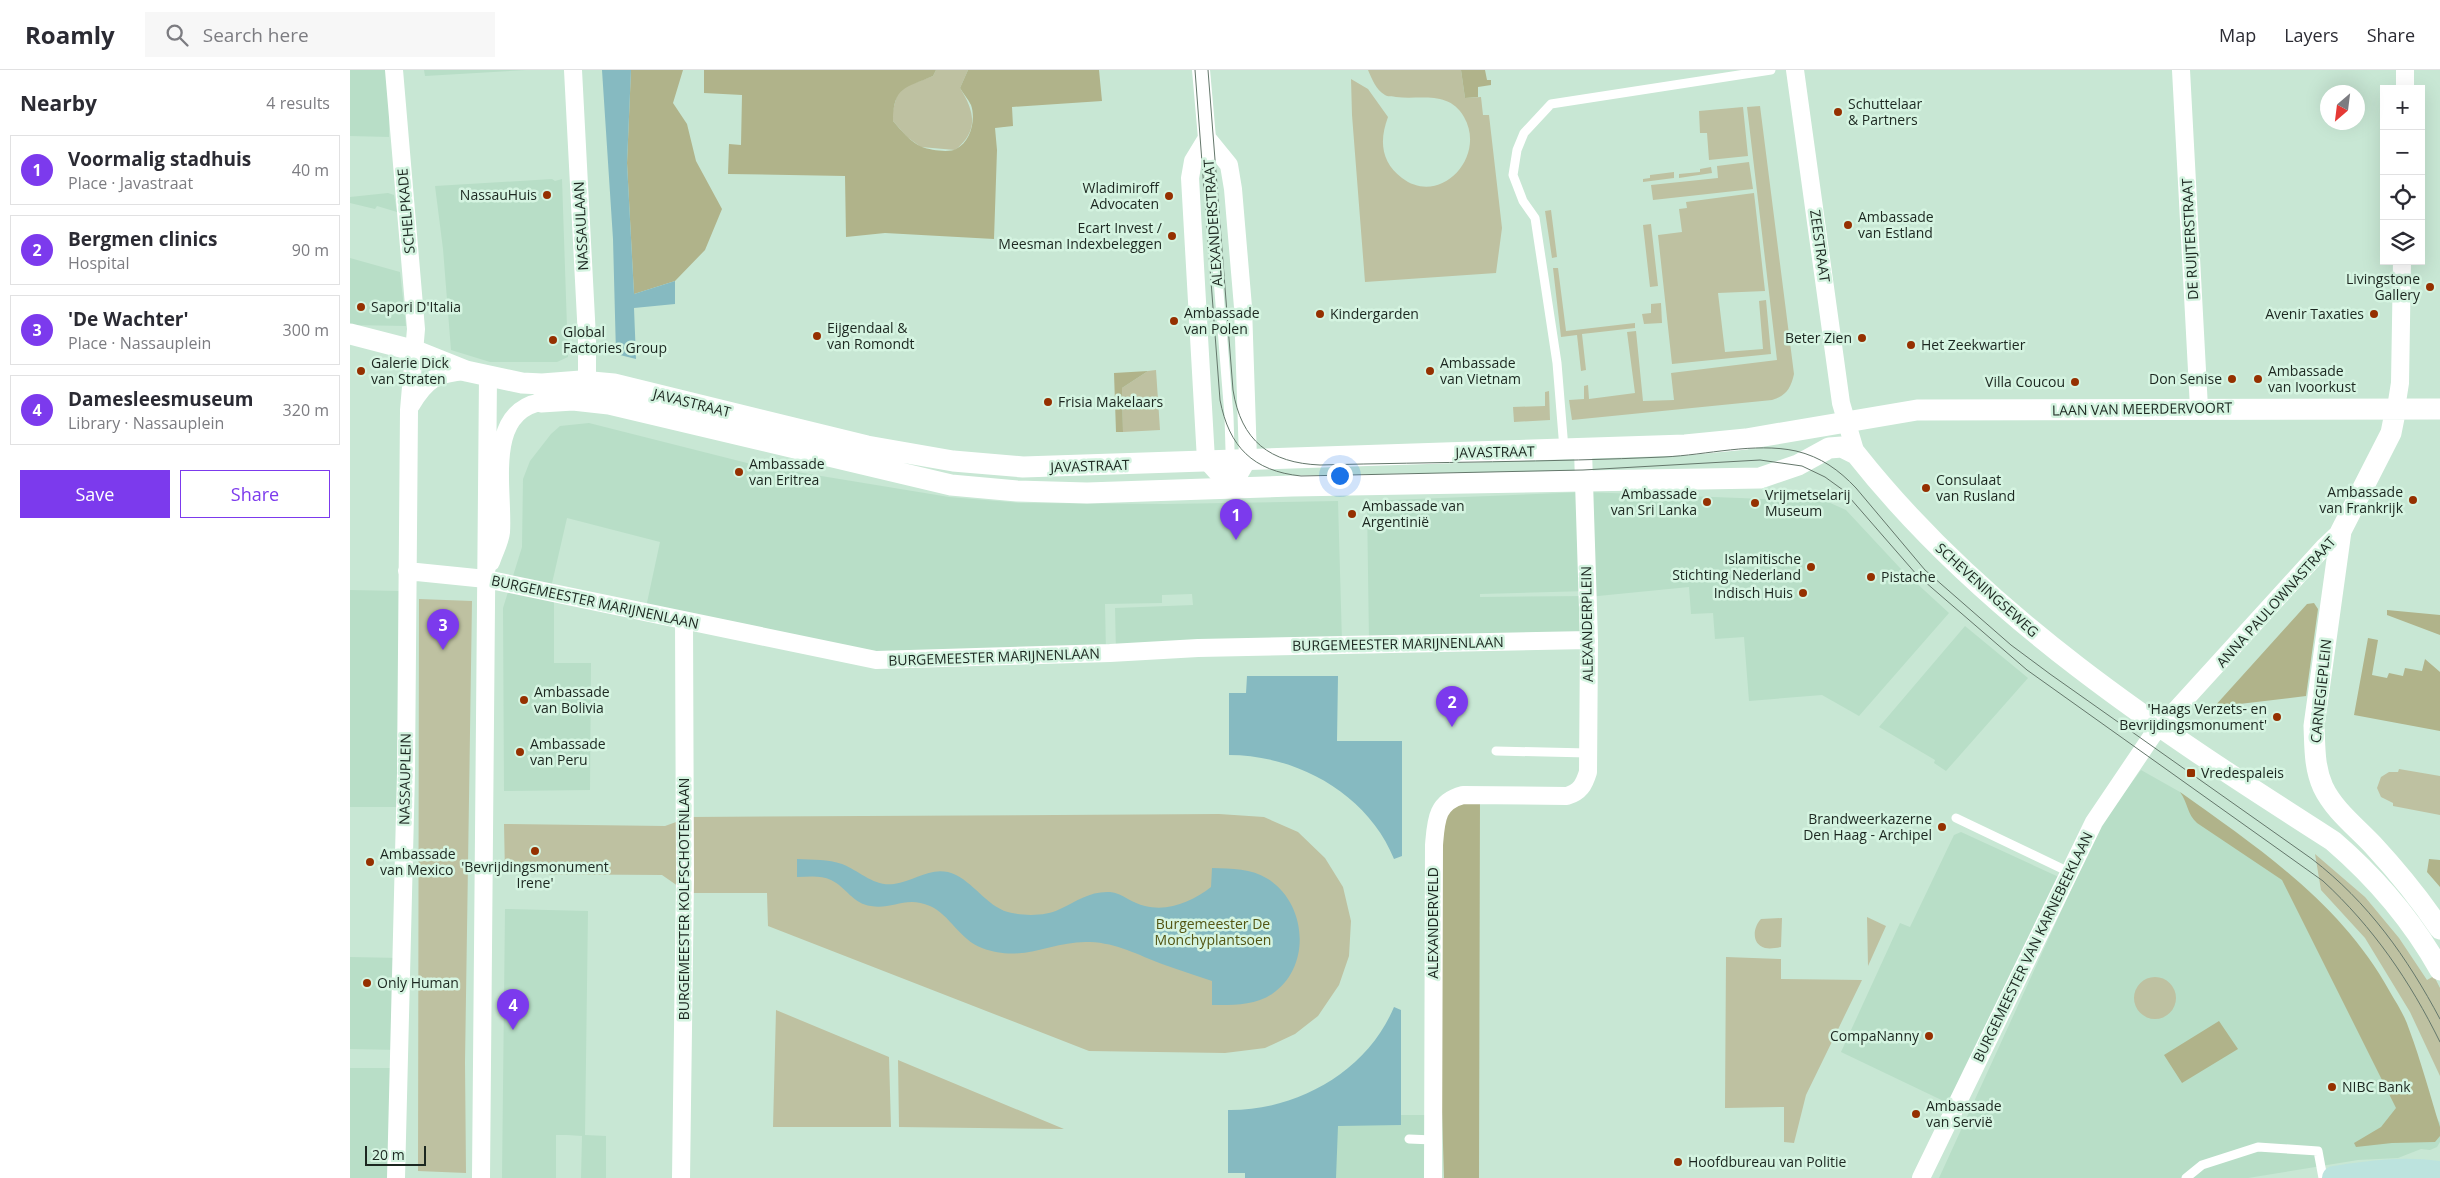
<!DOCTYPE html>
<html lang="en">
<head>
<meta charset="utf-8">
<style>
  :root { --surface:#fff; --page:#f7f7f7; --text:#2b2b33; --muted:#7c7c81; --line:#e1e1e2; --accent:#7c3aed }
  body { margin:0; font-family:"Open Sans",sans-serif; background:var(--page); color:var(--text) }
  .controls { position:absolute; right:15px; top:15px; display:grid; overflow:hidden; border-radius:0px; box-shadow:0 5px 20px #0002 }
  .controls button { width:45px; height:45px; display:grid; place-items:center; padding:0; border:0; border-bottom:1px solid var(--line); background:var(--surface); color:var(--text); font:25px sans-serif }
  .compass { position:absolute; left:1970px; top:15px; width:45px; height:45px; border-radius:50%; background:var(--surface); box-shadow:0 5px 20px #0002; rotate:208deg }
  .scale { position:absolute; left:15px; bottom:12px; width:61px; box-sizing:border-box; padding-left:5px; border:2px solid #1c2720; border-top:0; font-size:14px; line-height:18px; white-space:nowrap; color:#1c2720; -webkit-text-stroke:4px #d5f4e1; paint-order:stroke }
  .you { position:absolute; left:989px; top:405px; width:18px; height:18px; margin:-12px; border:4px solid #fff; border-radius:50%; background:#1a73e8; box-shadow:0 0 0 8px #1a73e833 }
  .badge { display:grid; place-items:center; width:32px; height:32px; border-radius:50%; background:var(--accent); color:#fff; font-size:16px; font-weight:700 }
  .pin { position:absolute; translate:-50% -41px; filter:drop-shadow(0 1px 2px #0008) }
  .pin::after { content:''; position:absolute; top:26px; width:18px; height:15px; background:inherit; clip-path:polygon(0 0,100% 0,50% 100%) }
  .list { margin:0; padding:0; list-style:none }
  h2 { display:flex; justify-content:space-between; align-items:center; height:65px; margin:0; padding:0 20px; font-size:21px }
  h2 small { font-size:16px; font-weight:400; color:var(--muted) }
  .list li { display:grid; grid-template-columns:32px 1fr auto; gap:15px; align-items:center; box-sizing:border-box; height:70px; margin:0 10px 10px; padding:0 10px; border:1px solid var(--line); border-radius:0px }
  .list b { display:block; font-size:19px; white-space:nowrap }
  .list p { margin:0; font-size:16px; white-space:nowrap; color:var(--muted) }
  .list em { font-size:16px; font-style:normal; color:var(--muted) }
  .actions { display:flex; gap:10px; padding:15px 20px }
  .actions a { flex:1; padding:11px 0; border:1px solid var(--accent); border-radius:0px; text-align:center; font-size:18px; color:var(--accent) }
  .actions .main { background:var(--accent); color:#fff }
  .icon { flex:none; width:28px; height:28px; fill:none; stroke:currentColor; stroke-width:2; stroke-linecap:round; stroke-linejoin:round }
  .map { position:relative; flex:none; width:2090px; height:1108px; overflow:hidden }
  header { display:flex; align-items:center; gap:30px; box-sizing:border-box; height:70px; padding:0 25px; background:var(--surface); border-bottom:1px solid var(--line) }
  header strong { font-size:24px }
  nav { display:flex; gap:28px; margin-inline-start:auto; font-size:18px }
  .search { width:350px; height:45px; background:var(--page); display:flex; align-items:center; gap:12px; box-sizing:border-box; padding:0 18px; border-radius:0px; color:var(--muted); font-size:19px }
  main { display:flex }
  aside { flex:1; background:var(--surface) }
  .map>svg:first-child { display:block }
</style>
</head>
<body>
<header>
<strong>Roamly</strong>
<div class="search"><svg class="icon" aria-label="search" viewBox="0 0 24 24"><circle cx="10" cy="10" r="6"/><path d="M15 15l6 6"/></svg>Search here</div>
<nav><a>Map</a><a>Layers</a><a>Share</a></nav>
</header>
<main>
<aside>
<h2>Nearby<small>4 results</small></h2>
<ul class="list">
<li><span class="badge">1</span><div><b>Voormalig stadhuis</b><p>Place · Javastraat</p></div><em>40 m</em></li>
<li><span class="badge">2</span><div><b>Bergmen clinics</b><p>Hospital</p></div><em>90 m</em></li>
<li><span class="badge">3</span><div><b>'De Wachter'</b><p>Place · Nassauplein</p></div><em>300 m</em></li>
<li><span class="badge">4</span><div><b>Damesleesmuseum</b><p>Library · Nassauplein</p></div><em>320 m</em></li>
</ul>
<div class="actions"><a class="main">Save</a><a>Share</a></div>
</aside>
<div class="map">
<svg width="2090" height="1108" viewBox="0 0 2090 1108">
  <rect width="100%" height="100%" fill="#c8e7d4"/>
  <path fill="#b8dec7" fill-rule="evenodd" d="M0 0H39V67L0 66Z
    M74 0H176L75 6Z
    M202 109 205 111 212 109 218 287 207 292H140L101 280 93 179 85 116Z
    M38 123 44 125 47 142 27 136 25 139 0 133V127Z
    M0 188 50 202 56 256 0 255Z
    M239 353 405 395 599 427 670 433 816 434 988 431 992 572 766 583 765 538 843 535 842 524 812 525V533L755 534 756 583 526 590 295 542 310 472 217 448 200 522 204 523V593H241L240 720 154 721 153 538 172 477 173 409 180 391 201 364 210 356Z
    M1235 422 1415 429 1469 428 1496 440 1550 498 1599 543 1509 646 1472 625 1399 631 1394 567 1365 569 1363 543 1341 544 1339 517 1238 527 1239 570 1019 572 1017 431ZM1238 521V526L1130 527V524Z
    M0 520 50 521 55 737H0Z
    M1615 556 1678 608 1596 701 1584 693 1585 690 1529 657Z
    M1791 700 1830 722 1917 786 2090 1053V1072L2087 1077 2080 1080 2071 1079 2048 1088 2008 1090 1898 1108H1589L1751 754Z
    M1611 762 1711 808 1604 1036 1491 982 1550 853 1560 857 1604 765Z
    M155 839 238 841 235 1065 256 1066V1108H231L232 1066 217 1065H206V1108H152Z
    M0 887 51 888 50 980 0 979Z
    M0 998H49L46 1108H0Z
    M962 1045H1081L1076 1108H961Z"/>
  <path fill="#bec1a1" d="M586 0H618L610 18C625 42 629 61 605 80L571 77 557 67 543 51V40L547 25 554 17 583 6Z
    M1018 0H1111L1115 28 1131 27 1133 45H1139L1152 158 1146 203 1015 212 1002 45 1001 9 1018 19 1038 47C1029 71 1031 92 1052 108 1090 137 1137 87 1114 47 1099 20 1070 30 1046 27 1043 26 1037 27 1035 25 1026 20 1022 9 1018 0Z
    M1410 36 1444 304C1441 318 1436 326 1422 330L1222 350 1219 330 1234 329V316L1238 315 1239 329 1285 323 1277 262 1286 261 1293 331 1324 330 1321 303 1427 290 1397 37Z
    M1393 37 1398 86 1359 90 1357 63H1350L1349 41Z
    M1399 92 1403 119 1303 130 1301 115 1368 108 1367 96Z
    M1361 97 1362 103 1329 108V104L1350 102V99Z
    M1324 102V108L1293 112V109L1300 108V105Z
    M1404 123 1415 221 1368 223 1375 282 1413 279 1409 231 1416 230 1421 284 1322 294 1308 165 1332 162 1329 139 1337 138 1336 132Z
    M1201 140 1207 187 1202 188 1195 141Z
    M1301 154 1308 216 1300 217 1293 155Z
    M1203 198H1208L1216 261 1285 253V258L1232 264 1236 300 1231 301 1227 265 1211 267Z
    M1311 233 1312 253 1294 254 1292 244 1301 243V234Z
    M806 300 810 360 773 362 772 318 798 301Z
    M1199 321 1200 350 1164 352 1163 337 1195 336V322Z
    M69 529 122 531 115 993 116 1103 68 1101Z
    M2049 699 2090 706V745L2043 736V733L2031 727 2027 718 2031 707 2039 702H2048Z
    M869 744 914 747 948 762 975 788 993 817 1001 851 999 886 989 915 968 946 945 964 915 978 875 983 739 981 418 856 417 823H338L312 805 155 804 154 754 315 756 340 747Z
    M1965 784 2015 827 2049 868 2077 910 2084 906 2090 918V1006L2060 942 2015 868 1971 820Z
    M1517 847 1536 856 1518 896Z
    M1432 848 1431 877C1426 878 1420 879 1415 878 1401 874 1403 857 1411 849Z
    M1376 887 1431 889V909L1512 910 1456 1025 1444 1073 1434 1072V1037L1375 1038Z
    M1784 928a21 21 0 1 1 42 0a21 21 0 1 1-42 0Z
    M426 940 539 987 541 1057H423Z
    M548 990 714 1059 549 1057Z"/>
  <path fill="#b0b38a" d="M281 0H333L323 33 337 54 346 91 372 139 355 180 325 211 284 224 277 93Z
    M354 0H586L583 6C556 18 543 16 543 51 551 60 560 72 572 77 580 80 599 83 606 79 621 72 626 49 621 35 618 29 613 23 610 18L618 0H749L752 31 662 37 663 56 645 58 647 80 644 169 535 163 496 167 495 106 378 104 379 74 391 75 392 25 354 23Z
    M1111 0H1135L1137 10H1141V15L1128 17V27L1115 28Z
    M798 301 772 318 773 362H766L764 303Z
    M1964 533 1968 539 1956 626 1864 637 1957 534Z
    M2037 540 2090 545V565L2037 545Z
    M2018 568 2028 570 2022 605 2037 608 2039 603 2053 606 2055 598 2072 601 2075 589 2090 602V661L2004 645Z
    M1830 722C1910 779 1992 834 2040 922 2047 934 2055 946 2059 959 2071 991 2080 1025 2090 1057V1066L2085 1072 2042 1073 2006 1077 2004 1073 2031 1057 2046 1038 1932 810 1847 753C1837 744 1838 733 1830 722Z
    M1130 725 1129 1108H1094L1084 775 1102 728Z
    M2079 789 2090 790V817L2077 802Z
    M1869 951 1888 979 1832 1013 1814 985Z"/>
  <path fill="#86bac1" d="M252 0H281L277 93 284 224 325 211V234L284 238 286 289 266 284 263 169Z
    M897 606H988L987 671H1052V786L1044 789C1018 724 947 685 879 685V623H896Z
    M447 789C463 790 478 789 492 794 510 801 524 817 544 814 566 811 583 794 606 805 626 815 639 839 662 843 676 846 697 846 710 839 727 831 740 821 760 822 772 823 783 834 795 836 819 842 843 831 861 817L862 798C882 799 901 798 918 809 957 834 962 897 922 924 904 936 882 935 862 935V911C845 905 828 900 812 894 788 885 767 873 740 872 702 870 674 894 632 878 610 870 600 845 580 836 556 825 542 840 521 836 503 834 496 817 481 810 471 805 458 807 447 807Z
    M1044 937 1051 940V1055L988 1056 986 1108H895V1103H878V1040C946 1041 1017 1002 1044 937Z"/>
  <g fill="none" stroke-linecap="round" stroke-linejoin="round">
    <path stroke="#fff" stroke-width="9" d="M857 72 879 346 881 413
      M1214 379 1207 293 1185 148 1173 131 1163 105 1167 80 1174 63 1201 34 1421 0
      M1146 681 1238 683
      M1606 748 1719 802
      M1059 1069 1083 1070
      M1836 1108 1852 1095 1908 1077 1968 1081 1973 1108"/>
    <path stroke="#fff" stroke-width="18" d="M44 0 66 259 59 340 56 703 46 1108
      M223 0 237 268V312
      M851 0 857 68 879 95 883 119 893 237 898 389 881 418 856 390 840 108 843 91 857 68
      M1445 0 1491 333 1506 384
      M1831 0 1849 338
      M2055 19V0
      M61 335C76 310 86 303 116 301
      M2046 338 2050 313 2052 191
      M141 492C144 482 150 472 151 462 154 422 134 342 191 332
      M57 501 136 509 526 590 760 583 848 578 1239 570
      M131 1108 138 306
      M331 1108 335 810 334 550
      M1083 1108 1084 775C1086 751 1086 732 1113 725L1217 726C1230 722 1234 715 1238 702L1239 570 1233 380
      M1571 1108 1744 752 1802 666 1974 477 1991 461"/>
    <path stroke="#fff" stroke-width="21" d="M0 264 66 281 116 301 172 313 192 314 231 311 264 314 517 376 603 391 673 397 1335 375 1396 369 1567 340 2090 339
      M191 332 223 330 259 334 601 415 667 421 737 423 942 416 1410 408 1448 395 1479 378 1492 377 1506 384C1634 546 1811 661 1983 771 2026 808 2062 850 2090 900
      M2046 338 2041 363 1991 461 1964 656C1965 677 1964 697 1973 717 1984 740 2005 756 2023 775 2047 801 2070 829 2090 859"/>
    <path stroke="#bce3de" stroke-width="24" d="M1984 1108C2020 1102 2054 1098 2090 1103"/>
    <path stroke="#64776b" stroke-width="1" d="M845 0 870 330C879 377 903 401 951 406L1233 400 1410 390 1452 396 1475 407 1493 420 1567 505 1677 600 1973 811C2023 857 2060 911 2090 972
      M858 0 883 320C891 371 920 393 970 395 1085 392 1200 392 1314 387 1357 385 1404 372 1446 381 1471 387 1489 400 1506 418L1575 500 1661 575 1700 604 1962 789C2018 832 2057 887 2090 949"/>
  </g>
  <g fill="#953000" stroke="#d5f4e1" stroke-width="2">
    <circle cx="1488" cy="42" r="5"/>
    <circle cx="197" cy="125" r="5"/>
    <circle cx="819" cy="126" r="5"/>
    <circle cx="1498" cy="155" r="5"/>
    <circle cx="822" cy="166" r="5"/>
    <circle cx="2080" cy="217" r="5"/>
    <circle cx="11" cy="237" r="5"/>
    <circle cx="970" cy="244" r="5"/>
    <circle cx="2024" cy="244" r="5"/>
    <circle cx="824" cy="251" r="5"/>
    <circle cx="467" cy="266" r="5"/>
    <circle cx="1512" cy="268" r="5"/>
    <circle cx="203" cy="270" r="5"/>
    <circle cx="1561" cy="275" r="5"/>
    <circle cx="11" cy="301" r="5"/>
    <circle cx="1080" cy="301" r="5"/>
    <circle cx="1882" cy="309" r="5"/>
    <circle cx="1908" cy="309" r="5"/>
    <circle cx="1725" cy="312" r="5"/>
    <circle cx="698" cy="332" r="5"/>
    <circle cx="389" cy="402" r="5"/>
    <circle cx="1576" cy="418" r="5"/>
    <circle cx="2063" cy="430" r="5"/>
    <circle cx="1357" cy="432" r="5"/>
    <circle cx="1405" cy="433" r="5"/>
    <circle cx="1002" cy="444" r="5"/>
    <circle cx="1461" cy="497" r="5"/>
    <circle cx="1521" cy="507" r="5"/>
    <circle cx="1453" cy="523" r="5"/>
    <circle cx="174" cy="630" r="5"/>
    <circle cx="1927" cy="647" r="5"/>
    <circle cx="170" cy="682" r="5"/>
    <rect x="1836" y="698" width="10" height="10" rx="2.5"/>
    <circle cx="1592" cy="757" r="5"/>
    <circle cx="185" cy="781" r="5"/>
    <circle cx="20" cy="792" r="5"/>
    <circle cx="17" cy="913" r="5"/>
    <circle cx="1579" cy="966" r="5"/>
    <circle cx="1982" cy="1017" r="5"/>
    <circle cx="1566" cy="1044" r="5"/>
    <circle cx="1328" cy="1092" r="5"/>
  </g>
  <g text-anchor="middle" stroke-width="5" stroke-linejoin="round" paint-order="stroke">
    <g font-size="14" fill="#1c2720" stroke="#d5f4e1" text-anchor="start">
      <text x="1498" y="39">Schuttelaar<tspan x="1498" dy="16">&amp; Partners</tspan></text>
      <text x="809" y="123" text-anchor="end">Wladimiroff<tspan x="809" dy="16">Advocaten</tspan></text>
      <text x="187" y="130" text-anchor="end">NassauHuis</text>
      <text x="1508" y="152">Ambassade<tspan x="1508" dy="16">van Estland</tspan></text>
      <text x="812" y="163" text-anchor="end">Ecart Invest /<tspan x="812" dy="16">Meesman Indexbeleggen</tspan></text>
      <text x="2070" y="214" text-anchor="end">Livingstone<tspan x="2070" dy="16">Gallery</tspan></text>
      <text x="21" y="242">Sapori D'Italia</text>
      <text x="834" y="248">Ambassade<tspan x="834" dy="16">van Polen</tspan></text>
      <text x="980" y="249">Kindergarden</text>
      <text x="2014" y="249" text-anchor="end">Avenir Taxaties</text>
      <text x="477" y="263">Eijgendaal &amp;<tspan x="477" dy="16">van Romondt</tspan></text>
      <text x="213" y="267">Global<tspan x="213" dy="16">Factories Group</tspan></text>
      <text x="1502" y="273" text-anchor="end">Beter Zien</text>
      <text x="1571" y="280">Het Zeekwartier</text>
      <text x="21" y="298">Galerie Dick<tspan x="21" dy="16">van Straten</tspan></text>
      <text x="1090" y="298">Ambassade<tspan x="1090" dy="16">van Vietnam</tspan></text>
      <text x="1918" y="306">Ambassade<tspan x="1918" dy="16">van Ivoorkust</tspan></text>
      <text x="1872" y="314" text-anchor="end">Don Senise</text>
      <text x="1715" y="317" text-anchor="end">Villa Coucou</text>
      <text x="708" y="337">Frisia Makelaars</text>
      <text x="399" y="399">Ambassade<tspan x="399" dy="16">van Eritrea</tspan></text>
      <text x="1586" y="415">Consulaat<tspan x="1586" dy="16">van Rusland</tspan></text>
      <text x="2053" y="427" text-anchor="end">Ambassade<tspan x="2053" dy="16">van Frankrijk</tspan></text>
      <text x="1347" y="429" text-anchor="end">Ambassade<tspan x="1347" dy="16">van Sri Lanka</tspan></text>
      <text x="1415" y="430">Vrijmetselarij<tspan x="1415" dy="16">Museum</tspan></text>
      <text x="1012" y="441">Ambassade van<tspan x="1012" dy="16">Argentinië</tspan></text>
      <text x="1451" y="494" text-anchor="end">Islamitische<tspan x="1451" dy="16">Stichting Nederland</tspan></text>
      <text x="1531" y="512">Pistache</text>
      <text x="1443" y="528" text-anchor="end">Indisch Huis</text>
      <text x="184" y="627">Ambassade<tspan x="184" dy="16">van Bolivia</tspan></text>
      <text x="1917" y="644" text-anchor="end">'Haags Verzets- en<tspan x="1917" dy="16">Bevrijdingsmonument'</tspan></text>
      <text x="180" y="679">Ambassade<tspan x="180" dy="16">van Peru</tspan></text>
      <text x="1851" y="708">Vredespaleis</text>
      <text x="1582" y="754" text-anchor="end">Brandweerkazerne<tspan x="1582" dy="16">Den Haag - Archipel</tspan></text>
      <text x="30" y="789">Ambassade<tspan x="30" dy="16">van Mexico</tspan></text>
      <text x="185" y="802" text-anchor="middle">'Bevrijdingsmonument<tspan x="185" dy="16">Irene'</tspan></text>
      <text x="27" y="918">Only Human</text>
      <text x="1569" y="971" text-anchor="end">CompaNanny</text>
      <text x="1992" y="1022">NIBC Bank</text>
      <text x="1576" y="1041">Ambassade<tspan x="1576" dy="16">van Servië</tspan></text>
      <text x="1338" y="1097">Hoofdbureau van Politie</text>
    </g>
    <g font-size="14" fill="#1c2720" stroke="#d5f4e1">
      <text transform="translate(56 141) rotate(-95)" y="5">SCHELPKADE</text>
      <text transform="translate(863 153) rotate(-94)" y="5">ALEXANDERSTRAAT</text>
      <text transform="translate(231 156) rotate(-93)" y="5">NASSAULAAN</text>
      <text transform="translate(1840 169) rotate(-93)" y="5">DE RUIJTERSTRAAT</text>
      <text transform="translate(1470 176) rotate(82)" y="5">ZEESTRAAT</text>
      <text transform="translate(342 333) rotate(14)" y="5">JAVASTRAAT</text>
      <text transform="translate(1792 339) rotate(-1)" y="5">LAAN VAN MEERDERVOORT</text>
      <text transform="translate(1145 382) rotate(-1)" y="5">JAVASTRAAT</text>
      <text transform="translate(740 396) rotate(-2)" y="5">JAVASTRAAT</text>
      <text transform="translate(1637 520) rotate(42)" y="5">SCHEVENINGSEWEG</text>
      <text transform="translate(245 532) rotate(12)" y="5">BURGEMEESTER MARIJNENLAAN</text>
      <text transform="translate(1926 532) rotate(-48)" y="5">ANNA PAULOWNASTRAAT</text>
      <text transform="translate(1237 554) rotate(-91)" y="5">ALEXANDERPLEIN</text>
      <text transform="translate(1048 574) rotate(-1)" y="5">BURGEMEESTER MARIJNENLAAN</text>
      <text transform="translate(644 587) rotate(-2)" y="5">BURGEMEESTER MARIJNENLAAN</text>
      <text transform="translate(1971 621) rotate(-84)" y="5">CARNEGIEPLEIN</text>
      <text transform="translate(55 709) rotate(-89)" y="5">NASSAUPLEIN</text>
      <text transform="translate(334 829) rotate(-90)" y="5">BURGEMEESTER KOLFSCHOTENLAAN</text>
      <text transform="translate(1083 853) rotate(-90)" y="5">ALEXANDERVELD</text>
      <text transform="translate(1683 877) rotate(-64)" y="5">BURGEMEESTER VAN KARNEBEEKLAAN</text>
    </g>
    <g font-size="14" fill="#535513" stroke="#d5f4e1">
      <text x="863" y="859">Burgemeester De<tspan x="863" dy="16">Monchyplantsoen</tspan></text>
    </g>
  </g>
</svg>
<div class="controls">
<button>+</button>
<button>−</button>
<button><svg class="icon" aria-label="locate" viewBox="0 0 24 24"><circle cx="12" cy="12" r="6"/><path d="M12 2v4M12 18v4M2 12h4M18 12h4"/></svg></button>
<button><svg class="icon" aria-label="layers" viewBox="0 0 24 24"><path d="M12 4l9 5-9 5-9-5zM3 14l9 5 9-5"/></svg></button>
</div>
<svg class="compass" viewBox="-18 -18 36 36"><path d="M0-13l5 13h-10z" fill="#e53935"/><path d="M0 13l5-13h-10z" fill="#7c7c81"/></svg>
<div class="scale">20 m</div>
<div class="you"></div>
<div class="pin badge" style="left:886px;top:470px">1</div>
<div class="pin badge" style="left:1102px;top:657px">2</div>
<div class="pin badge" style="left:93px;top:580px">3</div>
<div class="pin badge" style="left:163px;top:960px">4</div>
</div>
</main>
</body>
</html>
